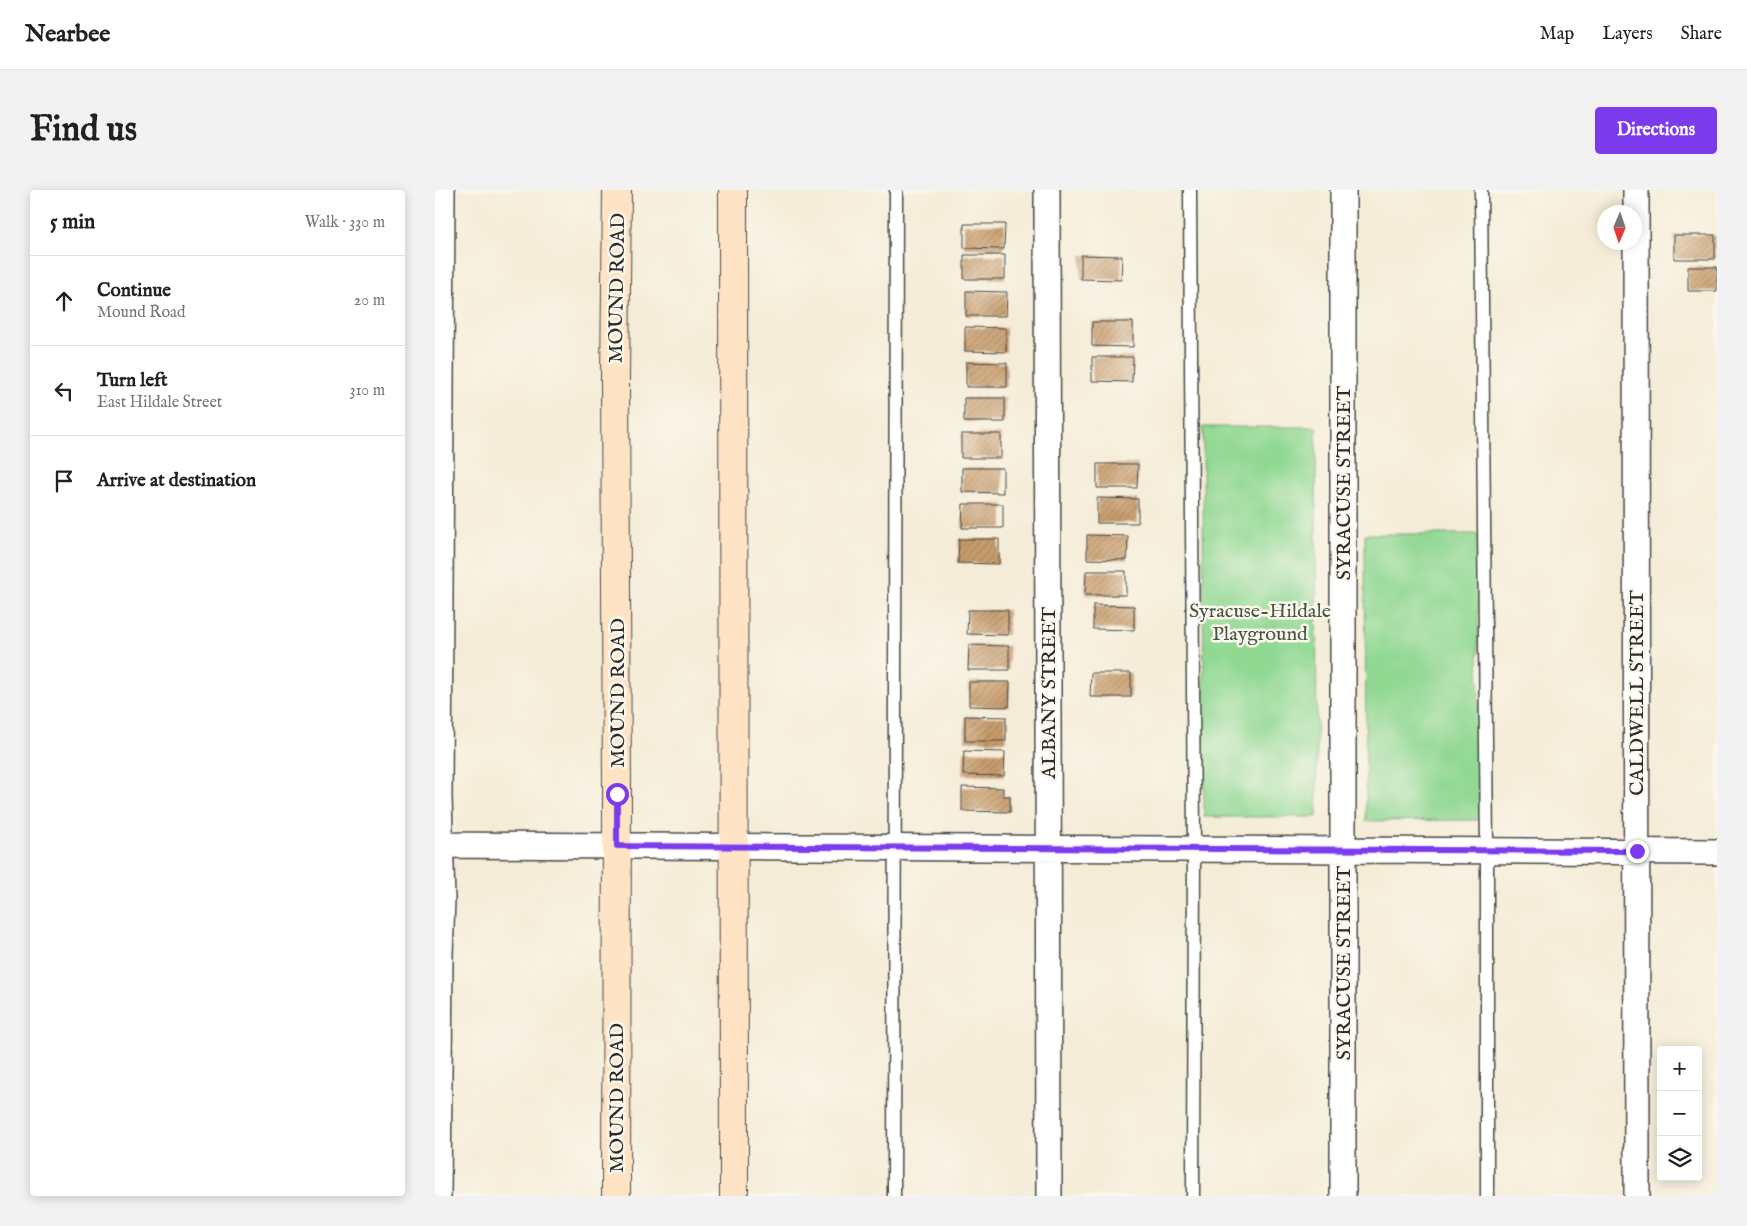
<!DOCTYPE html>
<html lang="en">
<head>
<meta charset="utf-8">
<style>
  :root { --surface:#fff; --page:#f2f2f2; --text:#202124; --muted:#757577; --line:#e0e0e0; --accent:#7c3aed }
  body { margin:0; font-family:"IM FELL English",serif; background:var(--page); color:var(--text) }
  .controls { position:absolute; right:15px; bottom:15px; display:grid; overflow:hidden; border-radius:5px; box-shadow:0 2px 12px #0003 }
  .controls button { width:45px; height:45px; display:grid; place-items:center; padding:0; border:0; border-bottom:1px solid var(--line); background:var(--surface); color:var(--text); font:25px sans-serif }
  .compass { position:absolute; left:1162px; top:15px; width:45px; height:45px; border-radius:50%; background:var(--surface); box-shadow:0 2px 12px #0003; rotate:182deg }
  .stop { position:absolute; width:15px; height:15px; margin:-11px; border:4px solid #7c3aed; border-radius:50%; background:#fff }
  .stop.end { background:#7c3aed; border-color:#fff; box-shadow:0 1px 5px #0008 }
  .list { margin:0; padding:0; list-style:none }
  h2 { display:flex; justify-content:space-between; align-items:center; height:65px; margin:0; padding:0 20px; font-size:21px }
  h2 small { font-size:16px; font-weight:400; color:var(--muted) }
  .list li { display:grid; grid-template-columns:32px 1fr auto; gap:15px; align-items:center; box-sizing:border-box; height:90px; padding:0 20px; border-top:1px solid var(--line) }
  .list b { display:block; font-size:19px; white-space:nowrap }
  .list p { margin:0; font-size:16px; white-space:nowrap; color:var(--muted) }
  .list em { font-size:16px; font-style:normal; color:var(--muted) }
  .icon { flex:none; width:28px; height:28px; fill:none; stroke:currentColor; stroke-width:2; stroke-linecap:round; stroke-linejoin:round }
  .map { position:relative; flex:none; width:1282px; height:1006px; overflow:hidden; border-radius:5px }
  header { display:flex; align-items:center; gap:30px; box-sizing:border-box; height:70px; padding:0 25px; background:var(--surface); border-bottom:1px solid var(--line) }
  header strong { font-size:24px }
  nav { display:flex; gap:28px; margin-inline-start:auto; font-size:18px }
  .intro { display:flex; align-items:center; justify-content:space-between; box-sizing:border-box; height:120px; padding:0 30px }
  h1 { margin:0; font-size:35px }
  .button { padding:12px 22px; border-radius:5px; background:var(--accent); color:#fff; font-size:18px; font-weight:700 }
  main { display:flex; gap:30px; padding:0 30px }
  aside { flex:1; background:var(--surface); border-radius:5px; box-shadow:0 2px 12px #0003 }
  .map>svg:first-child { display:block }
</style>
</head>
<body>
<header>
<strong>Nearbee</strong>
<nav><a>Map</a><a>Layers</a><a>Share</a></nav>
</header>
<div class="intro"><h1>Find us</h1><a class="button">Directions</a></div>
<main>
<aside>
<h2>5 min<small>Walk · 330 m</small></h2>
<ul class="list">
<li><svg class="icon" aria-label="ahead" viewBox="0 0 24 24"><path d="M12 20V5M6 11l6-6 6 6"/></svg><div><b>Continue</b><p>Mound Road</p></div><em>20 m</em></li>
<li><svg class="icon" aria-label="left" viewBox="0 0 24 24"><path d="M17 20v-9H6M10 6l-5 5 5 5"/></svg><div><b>Turn left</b><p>East Hildale Street</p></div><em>310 m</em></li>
<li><svg class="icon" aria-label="arrive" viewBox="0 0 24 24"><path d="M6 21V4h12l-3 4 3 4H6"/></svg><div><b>Arrive at destination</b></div></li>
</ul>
</aside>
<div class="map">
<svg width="1282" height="1006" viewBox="0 0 1282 1006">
  <defs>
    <pattern id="building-hatch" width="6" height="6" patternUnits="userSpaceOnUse" patternTransform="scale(1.25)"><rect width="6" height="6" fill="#c99d6d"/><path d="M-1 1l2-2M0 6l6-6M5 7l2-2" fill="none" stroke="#a3805a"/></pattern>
  </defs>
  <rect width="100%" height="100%" fill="#fbf7ec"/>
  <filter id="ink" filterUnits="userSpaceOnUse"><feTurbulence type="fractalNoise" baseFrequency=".02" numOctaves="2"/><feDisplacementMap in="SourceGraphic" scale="10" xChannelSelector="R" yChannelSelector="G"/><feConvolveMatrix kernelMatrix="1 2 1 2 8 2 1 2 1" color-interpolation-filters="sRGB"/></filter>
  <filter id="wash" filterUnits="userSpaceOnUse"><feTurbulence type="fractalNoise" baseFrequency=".0096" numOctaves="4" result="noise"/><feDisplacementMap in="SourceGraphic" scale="20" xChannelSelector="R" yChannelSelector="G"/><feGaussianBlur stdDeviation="1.12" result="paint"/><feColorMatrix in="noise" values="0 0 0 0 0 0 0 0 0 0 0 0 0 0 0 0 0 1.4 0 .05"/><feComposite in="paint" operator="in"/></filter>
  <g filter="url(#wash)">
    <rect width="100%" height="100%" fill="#f4ecd7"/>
    <path fill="#91d893" stroke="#5e825f" d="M768 237H881L882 627H769Z
      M930 344H1043L1044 630 931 631Z"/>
    <g id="blocks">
      <path fill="url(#building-hatch)" d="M529 34H570L569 59 529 58Z
        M1239 45H1280V69H1239Z
        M529 65H570V89H529Z
        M646 65 687 66 686 90 646 89Z
        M1253 77H1282V101H1253Z
        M531 101 572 102 571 126H531Z
        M657 132H698V157L657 156Z
        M530 137 571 138V162L530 161Z
        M657 167H698L697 192 657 191Z
        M531 172 572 173V197H531Z
        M529 208H570V232H529Z
        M526 244H566V268H526Z
        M662 274H703L702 298H662Z
        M527 278H568V303L527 302Z
        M662 308 703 309V333H662Z
        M528 314H568V338H527Z
        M652 345 693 346 692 370 652 369Z
        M524 349H564V374L523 373Z
        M651 381H691V405H650Z
        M658 415 699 416V440L658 439Z
        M533 420H573V445L532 444Z
        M534 455 574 456V480H533Z
        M656 483H696V507H655Z
        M534 492H575L574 517 534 516Z
        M530 526 571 527V551H530Z
        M529 561 570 562 569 586 528 585Z
        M527 597 568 598V606H575V622L527 621Z"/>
    </g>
  </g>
  <g filter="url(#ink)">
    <use href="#blocks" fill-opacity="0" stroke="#494845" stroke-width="1"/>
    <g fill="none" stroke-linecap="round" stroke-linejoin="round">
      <g stroke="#494845" stroke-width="15">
        <path id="lane" d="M755 0 759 659 758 1006
          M1046 0 1052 661V1006
          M459 1006 461 0"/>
      </g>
      <g stroke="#494845" stroke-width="28">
        <path id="street" d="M612 0 614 1006
          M908 0V1006
          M1201 0 1202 1006
          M0 655 1282 662
          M3 1006 5 765 7 709 4 607 7 0"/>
      </g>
      <g stroke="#494845" stroke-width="30">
        <path id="secondary" d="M298 0 299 1006
          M181 1006 182 604 180 188 182 0"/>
      </g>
      <use href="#lane" stroke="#fff" stroke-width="12"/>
      <use href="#street" stroke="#fff" stroke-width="25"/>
      <use href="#secondary" stroke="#fee4c5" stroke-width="28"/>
    </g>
  </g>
  <g fill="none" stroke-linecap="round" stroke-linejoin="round" filter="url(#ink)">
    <path stroke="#7c3aed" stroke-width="6" d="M182 604V656L1202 661"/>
  </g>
  <g text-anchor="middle" stroke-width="5" stroke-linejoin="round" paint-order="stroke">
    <g font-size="20" fill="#2b2b2b" stroke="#fbf7ec">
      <text transform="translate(181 98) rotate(-89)" y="7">MOUND ROAD</text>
      <text transform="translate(908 293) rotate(-90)" y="7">SYRACUSE STREET</text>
      <text transform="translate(182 503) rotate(-90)" y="7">MOUND ROAD</text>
      <text transform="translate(613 503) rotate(-90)" y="7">ALBANY STREET</text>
      <text transform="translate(1201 503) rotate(-90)" y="7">CALDWELL STREET</text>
      <text transform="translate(908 773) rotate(-90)" y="7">SYRACUSE STREET</text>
      <text transform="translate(181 908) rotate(-90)" y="7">MOUND ROAD</text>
    </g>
    <g font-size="20" fill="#445645" stroke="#fbf7ec">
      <text x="825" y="427">Syracuse-Hildale<tspan x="825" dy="23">Playground</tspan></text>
    </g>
  </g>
</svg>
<div class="controls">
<button>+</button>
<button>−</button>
<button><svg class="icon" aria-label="layers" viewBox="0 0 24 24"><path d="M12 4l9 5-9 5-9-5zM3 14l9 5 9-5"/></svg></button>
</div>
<svg class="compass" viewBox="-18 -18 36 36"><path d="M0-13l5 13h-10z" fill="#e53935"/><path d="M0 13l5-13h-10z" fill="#757577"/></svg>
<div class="stop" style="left:182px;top:604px"></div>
<div class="stop end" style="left:1202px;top:661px"></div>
</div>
</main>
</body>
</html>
